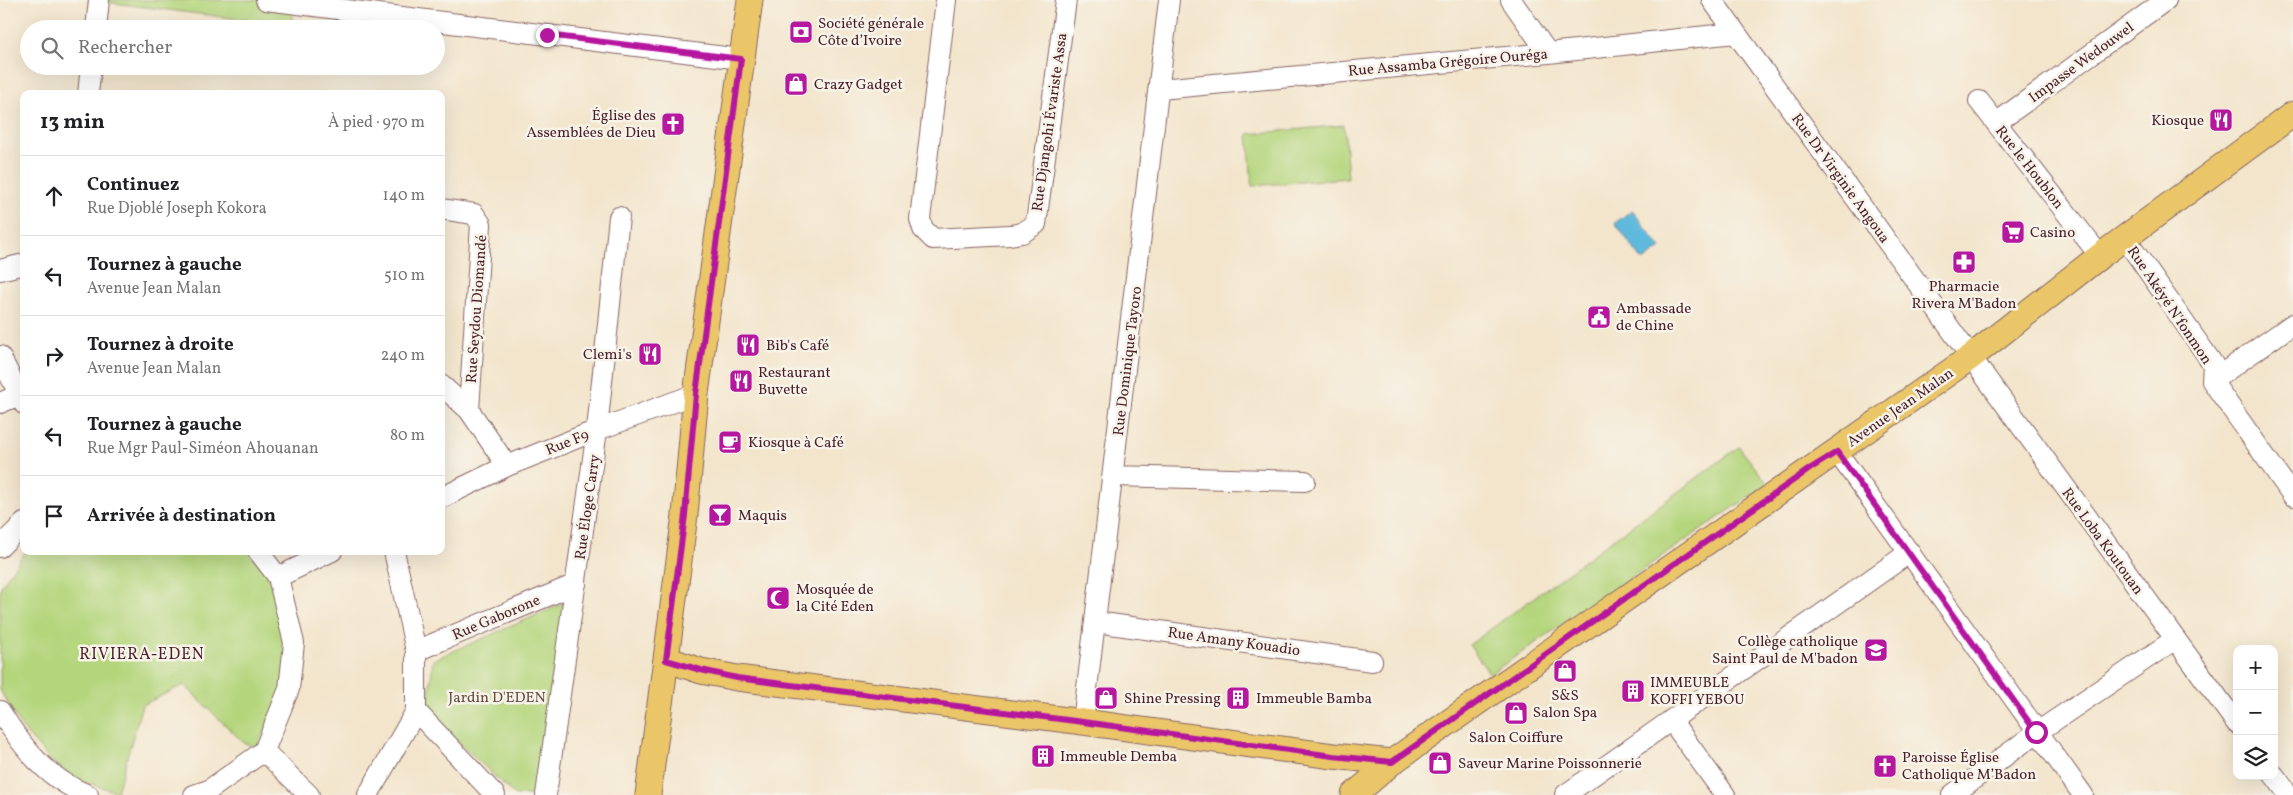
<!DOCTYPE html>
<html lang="fr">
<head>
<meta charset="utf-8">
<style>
  :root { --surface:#fff; --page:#f6f6f6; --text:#202124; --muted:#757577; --line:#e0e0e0 }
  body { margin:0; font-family:Vollkorn,serif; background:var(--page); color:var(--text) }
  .controls { position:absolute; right:15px; bottom:15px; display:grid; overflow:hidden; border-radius:10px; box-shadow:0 5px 20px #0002 }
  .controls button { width:45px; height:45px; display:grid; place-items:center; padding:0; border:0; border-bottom:1px solid var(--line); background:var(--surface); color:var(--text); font:25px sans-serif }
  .stop { position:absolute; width:15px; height:15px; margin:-11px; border:4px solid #b5179e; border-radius:50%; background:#fff }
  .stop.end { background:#b5179e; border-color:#fff; box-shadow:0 1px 5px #0008 }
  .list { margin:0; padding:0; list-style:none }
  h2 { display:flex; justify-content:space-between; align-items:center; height:65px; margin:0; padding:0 20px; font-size:21px }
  h2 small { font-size:16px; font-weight:400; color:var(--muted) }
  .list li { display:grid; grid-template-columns:32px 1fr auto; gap:15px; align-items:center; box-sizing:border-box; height:80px; padding:0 20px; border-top:1px solid var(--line) }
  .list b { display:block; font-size:19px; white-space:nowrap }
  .list p { margin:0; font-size:16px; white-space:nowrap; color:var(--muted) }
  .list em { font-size:16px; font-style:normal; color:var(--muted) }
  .icon { flex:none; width:28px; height:28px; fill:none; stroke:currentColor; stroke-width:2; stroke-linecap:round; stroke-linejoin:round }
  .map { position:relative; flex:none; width:2293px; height:795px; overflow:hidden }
  .search { position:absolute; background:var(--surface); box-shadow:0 5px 20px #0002; left:20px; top:20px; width:425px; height:55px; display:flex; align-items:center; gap:12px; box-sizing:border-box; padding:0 18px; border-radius:28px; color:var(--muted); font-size:19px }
  .panel { position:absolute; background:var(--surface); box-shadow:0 5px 20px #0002; left:20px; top:90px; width:425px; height:465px; border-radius:10px }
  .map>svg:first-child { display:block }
</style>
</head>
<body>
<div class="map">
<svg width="2293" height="795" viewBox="0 0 2293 795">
  <rect width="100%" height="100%" fill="#f7f3e8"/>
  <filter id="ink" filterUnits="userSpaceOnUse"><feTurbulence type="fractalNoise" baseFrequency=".02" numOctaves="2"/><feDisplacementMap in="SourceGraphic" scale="10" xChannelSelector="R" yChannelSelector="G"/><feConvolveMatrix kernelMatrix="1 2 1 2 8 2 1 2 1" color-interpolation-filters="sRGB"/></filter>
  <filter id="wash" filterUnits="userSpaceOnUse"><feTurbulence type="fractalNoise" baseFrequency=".0096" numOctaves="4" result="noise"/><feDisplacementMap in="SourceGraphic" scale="20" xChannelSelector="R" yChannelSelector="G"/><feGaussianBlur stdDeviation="1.12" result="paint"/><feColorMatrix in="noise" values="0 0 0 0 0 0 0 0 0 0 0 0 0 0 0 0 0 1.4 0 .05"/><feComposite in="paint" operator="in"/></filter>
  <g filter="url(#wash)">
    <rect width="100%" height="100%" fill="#f3e5cc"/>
    <path fill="#b4d57c" stroke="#7f7a54" d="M89 0H292L293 26Z
      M1344 125 1348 178 1252 186 1248 134Z
      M1739 447 1768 484 1490 674 1469 645Z
      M26 551H249L269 575 287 644 285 689 257 747 244 743 184 685 142 705 117 792 78 780 52 762 22 728 0 690V592L1 586Z
      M569 601 547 795H515L427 713 433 660Z"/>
    <path fill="#5eb9dc" stroke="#546c84" d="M1632 210 1661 248 1643 261 1615 223Z"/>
  </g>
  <g filter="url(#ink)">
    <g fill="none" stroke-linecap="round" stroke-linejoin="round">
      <g stroke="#856463" stroke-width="22">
        <path id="minor" d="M266 0 741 59
          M946 0 920 219 923 229 933 239 1010 235 1022 233 1036 224 1066 0
          M1511 0 1548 53
          M1712 0 2237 724
          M96 29 99 0
          M1160 89 1548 53 1735 33
          M88 94 91 66
          M1979 101 2100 256
          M1996 123 2166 0
          M441 209 474 214 481 224 469 410
          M2125 238 2213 364 2212 381 2293 496
          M0 270 24 264
          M0 356 24 404
          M2212 381 2293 324
          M441 385 469 410 507 466
          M0 403 24 393
          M1837 452 2083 795
          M1113 476 1305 481
          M441 498 507 466 597 430 696 394
          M0 547 24 523
          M278 577 332 551
          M1096 622 1372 661
          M416 651 576 584
          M0 711C23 748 46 778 88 795
          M416 711 495 795
          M1671 720 1725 795
          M1083 722 1169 0
          M264 751 309 795
          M2274 775 2289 795
          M194 795 209 790 264 751 289 689 294 643 278 577 258 551
          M368 795 416 711V651L394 551
          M546 795 597 430 619 217
          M1565 795 1910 552
          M1952 795 2036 733 2174 640"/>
      </g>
      <g stroke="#856463" stroke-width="27">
        <path id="major" d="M666 659 701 671 737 678 1083 722 1333 756 1392 762
          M648 795 685 515 696 394 750 0
          M1354 795 1392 762 1971 357 2100 256 2293 114"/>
      </g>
      <use href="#minor" stroke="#fff" stroke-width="20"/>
      <use href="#major" stroke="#eac669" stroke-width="25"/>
    </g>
  </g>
  <g fill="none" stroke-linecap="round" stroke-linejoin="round" filter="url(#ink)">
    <path stroke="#b5179e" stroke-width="6" d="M547 35 741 59 696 394 685 515 666 660 701 670 737 678 1083 722 1333 756 1392 762 1811 468 1837 452 2036 732"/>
  </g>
  <defs>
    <g id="bank-square" transform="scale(1.25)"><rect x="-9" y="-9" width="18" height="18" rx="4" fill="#b5179e" stroke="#f7f3e8"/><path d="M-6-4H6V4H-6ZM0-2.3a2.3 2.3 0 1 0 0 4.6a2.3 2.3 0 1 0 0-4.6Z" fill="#fff"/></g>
    <g id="shop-square" transform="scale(1.25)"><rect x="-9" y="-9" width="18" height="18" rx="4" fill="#b5179e" stroke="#f7f3e8"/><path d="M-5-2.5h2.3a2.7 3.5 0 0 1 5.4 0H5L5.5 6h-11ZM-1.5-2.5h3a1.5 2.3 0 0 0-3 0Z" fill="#fff"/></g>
    <g id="restaurant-square" transform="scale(1.25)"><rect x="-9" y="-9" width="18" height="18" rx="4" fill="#b5179e" stroke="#f7f3e8"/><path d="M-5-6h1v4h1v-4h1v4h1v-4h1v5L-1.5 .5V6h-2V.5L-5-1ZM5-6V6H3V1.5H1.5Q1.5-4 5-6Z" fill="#fff"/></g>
    <g id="church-square" transform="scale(1.25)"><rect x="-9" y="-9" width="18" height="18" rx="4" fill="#b5179e" stroke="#f7f3e8"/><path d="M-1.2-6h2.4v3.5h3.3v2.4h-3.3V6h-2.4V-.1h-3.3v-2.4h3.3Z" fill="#fff"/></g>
    <g id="supermarket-square" transform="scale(1.25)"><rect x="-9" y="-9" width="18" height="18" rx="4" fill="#b5179e" stroke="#f7f3e8"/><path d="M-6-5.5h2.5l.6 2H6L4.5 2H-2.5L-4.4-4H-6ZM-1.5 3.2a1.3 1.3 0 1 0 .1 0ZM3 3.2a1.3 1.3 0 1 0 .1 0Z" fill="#fff"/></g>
    <g id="pharmacy-square" transform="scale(1.25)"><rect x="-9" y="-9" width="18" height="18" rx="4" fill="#b5179e" stroke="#f7f3e8"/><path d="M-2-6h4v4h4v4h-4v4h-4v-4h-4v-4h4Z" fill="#fff"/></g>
    <g id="civic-square" transform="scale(1.25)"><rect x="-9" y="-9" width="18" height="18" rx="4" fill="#b5179e" stroke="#f7f3e8"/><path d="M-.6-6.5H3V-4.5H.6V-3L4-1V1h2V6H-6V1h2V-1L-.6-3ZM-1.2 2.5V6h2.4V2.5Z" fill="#fff"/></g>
    <g id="cafe-square" transform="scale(1.25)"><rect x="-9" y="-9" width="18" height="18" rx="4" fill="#b5179e" stroke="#f7f3e8"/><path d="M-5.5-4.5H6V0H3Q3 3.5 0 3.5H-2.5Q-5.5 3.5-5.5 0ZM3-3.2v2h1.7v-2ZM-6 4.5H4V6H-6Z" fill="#fff"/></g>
    <g id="bar-square" transform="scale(1.25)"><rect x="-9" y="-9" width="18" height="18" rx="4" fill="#b5179e" stroke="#f7f3e8"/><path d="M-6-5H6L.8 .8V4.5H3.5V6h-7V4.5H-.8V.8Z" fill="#fff"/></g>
    <g id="mosque-square" transform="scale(1.25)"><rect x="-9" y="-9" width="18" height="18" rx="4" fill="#b5179e" stroke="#f7f3e8"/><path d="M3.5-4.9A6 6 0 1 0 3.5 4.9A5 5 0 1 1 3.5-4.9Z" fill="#fff"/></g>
    <g id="school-square" transform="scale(1.25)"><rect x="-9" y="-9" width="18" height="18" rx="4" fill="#b5179e" stroke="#f7f3e8"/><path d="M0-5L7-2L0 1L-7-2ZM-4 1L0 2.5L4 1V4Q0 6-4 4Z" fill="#fff"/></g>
    <g id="building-square" transform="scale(1.25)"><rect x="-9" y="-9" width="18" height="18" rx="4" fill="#b5179e" stroke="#f7f3e8"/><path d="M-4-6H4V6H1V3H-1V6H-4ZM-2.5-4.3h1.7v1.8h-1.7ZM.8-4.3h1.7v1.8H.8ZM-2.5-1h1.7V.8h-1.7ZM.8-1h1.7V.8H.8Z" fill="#fff"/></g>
  </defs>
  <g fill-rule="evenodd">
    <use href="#bank-square" x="801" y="32"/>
    <use href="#shop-square" x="796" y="84"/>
    <use href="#restaurant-square" x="2221" y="120"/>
    <use href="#church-square" x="673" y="124"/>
    <use href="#supermarket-square" x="2013" y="232"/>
    <use href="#pharmacy-square" x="1964" y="262"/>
    <use href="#civic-square" x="1599" y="317"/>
    <use href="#restaurant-square" x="748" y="345"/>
    <use href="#restaurant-square" x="650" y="354"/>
    <use href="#restaurant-square" x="741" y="381"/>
    <use href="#cafe-square" x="730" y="442"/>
    <use href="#bar-square" x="720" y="515"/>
    <use href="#mosque-square" x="778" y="598"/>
    <use href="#school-square" x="1876" y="650"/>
    <use href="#shop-square" x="1565" y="671"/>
    <use href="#building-square" x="1633" y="691"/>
    <use href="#shop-square" x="1106" y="698"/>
    <use href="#building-square" x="1238" y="698"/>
    <use href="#shop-square" x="1516" y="713"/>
    <use href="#building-square" x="1043" y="756"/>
    <use href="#shop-square" x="1440" y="763"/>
    <use href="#church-square" x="1885" y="766"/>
  </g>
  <g text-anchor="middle" stroke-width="5" stroke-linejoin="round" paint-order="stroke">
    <g font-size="15" fill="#4a1f2b" stroke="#f7f3e8" text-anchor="start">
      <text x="818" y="28">Société générale<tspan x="818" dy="17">Côte d’Ivoire</tspan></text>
      <text x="814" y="89">Crazy Gadget</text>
      <text x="656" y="120" text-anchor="end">Église des<tspan x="656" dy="17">Assemblées de Dieu</tspan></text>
      <text x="2204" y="125" text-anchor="end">Kiosque</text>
      <text x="2030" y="237">Casino</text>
      <text x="1964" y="291" text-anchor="middle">Pharmacie<tspan x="1964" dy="17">Rivera M'Badon</tspan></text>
      <text x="1616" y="313">Ambassade<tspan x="1616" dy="17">de Chine</tspan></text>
      <text x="766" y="350">Bib's Café</text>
      <text x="632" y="359" text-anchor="end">Clemi's</text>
      <text x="758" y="377">Restaurant<tspan x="758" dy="17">Buvette</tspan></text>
      <text x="748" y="447">Kiosque à Café</text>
      <text x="738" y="520">Maquis</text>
      <text x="796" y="594">Mosquée de<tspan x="796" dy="17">la Cité Eden</tspan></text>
      <text x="1858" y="646" text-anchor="end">Collège catholique<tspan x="1858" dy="17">Saint Paul de M'badon</tspan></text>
      <text x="1650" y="687">IMMEUBLE<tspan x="1650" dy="17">KOFFI YEBOU</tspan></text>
      <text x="1565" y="700" text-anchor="middle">S&amp;S<tspan x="1565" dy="17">Salon Spa</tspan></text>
      <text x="1124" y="703">Shine Pressing</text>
      <text x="1256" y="703">Immeuble Bamba</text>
      <text x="1516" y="742" text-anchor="middle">Salon Coiffure</text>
      <text x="1060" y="761">Immeuble Demba</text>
      <text x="1902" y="762">Paroisse Église<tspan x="1902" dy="17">Catholique M’Badon</tspan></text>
      <text x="1458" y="768">Saveur Marine Poissonnerie</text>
    </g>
    <g font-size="15" fill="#4a1f2b" stroke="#f7f3e8">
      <text transform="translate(1448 62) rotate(-5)" y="5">Rue Assamba Grégoire Ouréga</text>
      <text transform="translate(2081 62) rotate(-36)" y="5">Impasse Wedouwel</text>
      <text transform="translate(1049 122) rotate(-82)" y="5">Rue Djangohi Évariste Assa</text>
      <text transform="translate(2030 167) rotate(52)" y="5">Rue le Houblon</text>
      <text transform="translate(1841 178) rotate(54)" y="5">Rue Dr Virginie Angoua</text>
      <text transform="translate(2170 305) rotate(56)" y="5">Rue Akéyé N'fonmon</text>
      <text transform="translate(476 309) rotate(-86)" y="5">Rue Seydou Diomandé</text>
      <text transform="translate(1127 361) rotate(-83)" y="5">Rue Dominique Tayoro</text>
      <text transform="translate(1900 407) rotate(-35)" y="5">Avenue Jean Malan</text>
      <text transform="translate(567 442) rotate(-22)" y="5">Rue F9</text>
      <text transform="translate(587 507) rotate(-82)" y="5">Rue Éloge Carry</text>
      <text transform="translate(2103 541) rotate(54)" y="5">Rue Loba Koutouan</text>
      <text transform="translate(496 617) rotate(-23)" y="5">Rue Gaborone</text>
      <text transform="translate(1234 641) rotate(8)" y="5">Rue Amany Kouadio</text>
    </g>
    <g font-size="15" fill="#644c3f" stroke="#f7f3e8">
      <text x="497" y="702">Jardin D'EDEN</text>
    </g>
    <g font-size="16" letter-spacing="1" fill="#4a1f2b" stroke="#f7f3e8">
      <text x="142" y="659">RIVIERA-EDEN</text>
    </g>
  </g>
</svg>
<div class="controls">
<button>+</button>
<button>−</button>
<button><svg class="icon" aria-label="layers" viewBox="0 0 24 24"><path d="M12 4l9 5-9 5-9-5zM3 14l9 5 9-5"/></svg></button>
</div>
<div class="stop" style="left:2036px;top:732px"></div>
<div class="stop end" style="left:547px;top:35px"></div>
<div class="search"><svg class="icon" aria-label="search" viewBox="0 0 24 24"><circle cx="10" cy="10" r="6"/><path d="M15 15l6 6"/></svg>Rechercher</div>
<section class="panel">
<h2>13 min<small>À pied · 970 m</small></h2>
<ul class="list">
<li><svg class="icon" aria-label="ahead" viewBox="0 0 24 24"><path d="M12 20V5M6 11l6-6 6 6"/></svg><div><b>Continuez</b><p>Rue Djoblé Joseph Kokora</p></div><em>140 m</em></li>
<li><svg class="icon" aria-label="left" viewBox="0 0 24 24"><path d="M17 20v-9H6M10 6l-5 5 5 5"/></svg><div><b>Tournez à gauche</b><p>Avenue Jean Malan</p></div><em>510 m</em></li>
<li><svg class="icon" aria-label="right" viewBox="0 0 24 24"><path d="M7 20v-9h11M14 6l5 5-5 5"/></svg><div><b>Tournez à droite</b><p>Avenue Jean Malan</p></div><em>240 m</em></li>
<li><svg class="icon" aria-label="left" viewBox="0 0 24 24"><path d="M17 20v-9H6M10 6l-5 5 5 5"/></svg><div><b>Tournez à gauche</b><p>Rue Mgr Paul-Siméon Ahouanan</p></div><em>80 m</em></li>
<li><svg class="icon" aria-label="arrive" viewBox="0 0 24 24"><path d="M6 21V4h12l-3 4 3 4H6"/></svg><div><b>Arrivée à destination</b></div></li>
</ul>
</section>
</div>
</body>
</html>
